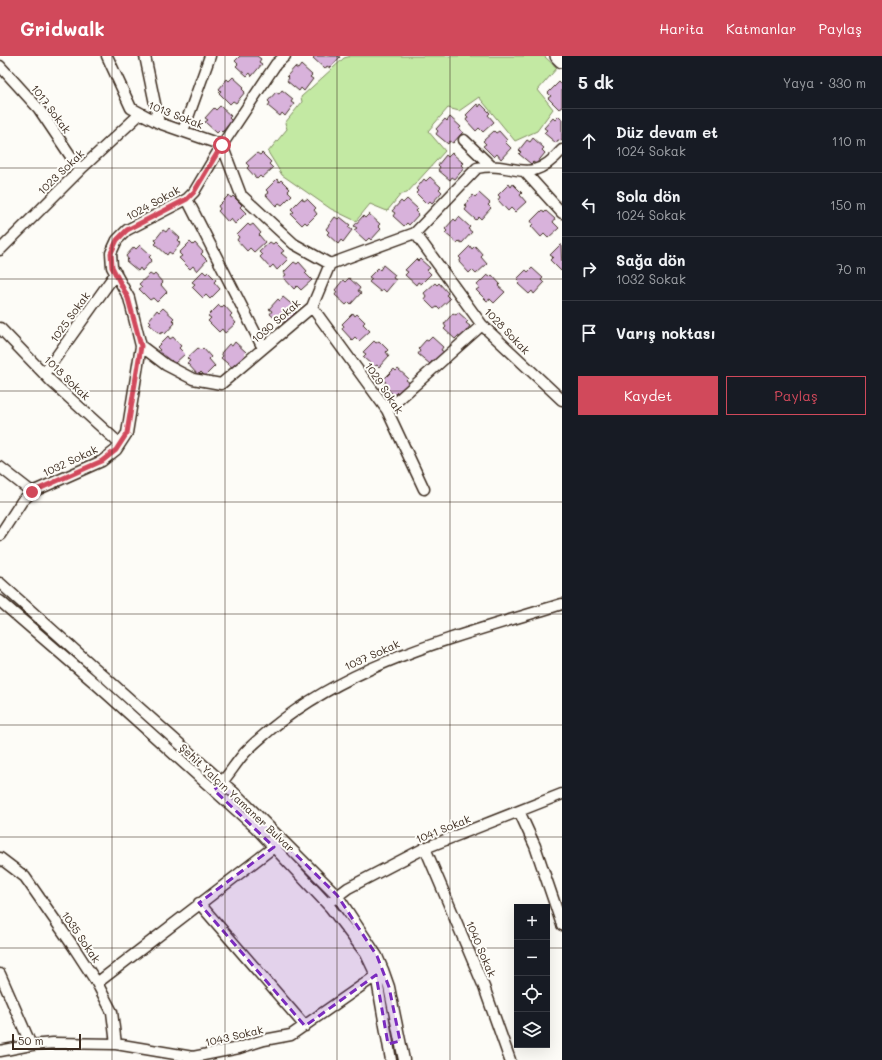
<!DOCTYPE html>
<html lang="tr">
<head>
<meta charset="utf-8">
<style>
  :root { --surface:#171b24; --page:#20242c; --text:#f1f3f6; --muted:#9ea1a6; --line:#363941; --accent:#d1495b }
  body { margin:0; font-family:Mali,sans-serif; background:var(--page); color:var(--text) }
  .controls { position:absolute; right:12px; bottom:12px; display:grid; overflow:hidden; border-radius:0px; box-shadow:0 4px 16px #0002 }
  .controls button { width:36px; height:36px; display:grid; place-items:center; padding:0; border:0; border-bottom:1px solid var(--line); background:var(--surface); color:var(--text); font:20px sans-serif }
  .scale { position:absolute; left:12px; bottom:10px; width:69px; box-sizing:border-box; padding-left:4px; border:2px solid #3b2a1e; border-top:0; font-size:11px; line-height:14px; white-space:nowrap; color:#3b2a1e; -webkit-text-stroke:3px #fdfcf7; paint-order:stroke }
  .stop { position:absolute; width:12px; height:12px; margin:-9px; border:3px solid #d1495b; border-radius:50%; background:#fff }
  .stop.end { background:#d1495b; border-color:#fff; box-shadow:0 1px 4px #0008 }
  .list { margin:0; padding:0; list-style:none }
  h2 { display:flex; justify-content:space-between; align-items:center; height:52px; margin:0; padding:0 16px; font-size:17px }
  h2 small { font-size:13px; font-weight:400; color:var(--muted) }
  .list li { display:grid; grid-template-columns:26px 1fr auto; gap:12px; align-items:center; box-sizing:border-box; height:64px; padding:0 16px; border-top:1px solid var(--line) }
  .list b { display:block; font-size:15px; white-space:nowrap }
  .list p { margin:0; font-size:13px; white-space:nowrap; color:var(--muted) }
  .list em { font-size:13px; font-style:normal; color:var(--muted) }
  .actions { display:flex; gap:8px; padding:12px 16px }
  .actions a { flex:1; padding:9px 0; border:1px solid var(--accent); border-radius:0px; text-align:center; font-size:14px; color:var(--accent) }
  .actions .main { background:var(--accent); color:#fff }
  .icon { flex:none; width:22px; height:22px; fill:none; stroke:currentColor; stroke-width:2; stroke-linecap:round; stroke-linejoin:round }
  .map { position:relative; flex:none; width:562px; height:1004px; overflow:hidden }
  header { display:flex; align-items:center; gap:24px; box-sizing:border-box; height:56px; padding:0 20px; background:var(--accent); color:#fff }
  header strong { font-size:19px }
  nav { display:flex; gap:22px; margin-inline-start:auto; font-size:14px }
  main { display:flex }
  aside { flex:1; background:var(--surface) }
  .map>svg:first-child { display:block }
</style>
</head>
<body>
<header>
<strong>Gridwalk</strong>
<nav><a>Harita</a><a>Katmanlar</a><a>Paylaş</a></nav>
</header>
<main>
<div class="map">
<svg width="562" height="1004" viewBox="0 0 562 1004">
  <rect width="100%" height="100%" fill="#fdfcf7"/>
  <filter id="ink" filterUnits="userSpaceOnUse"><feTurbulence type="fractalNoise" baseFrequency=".025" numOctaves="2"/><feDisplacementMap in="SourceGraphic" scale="8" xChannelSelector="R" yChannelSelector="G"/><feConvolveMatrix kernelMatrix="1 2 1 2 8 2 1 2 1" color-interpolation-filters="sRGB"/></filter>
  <g filter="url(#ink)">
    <path fill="#c3e9a3" stroke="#7f8a60" d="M351 0H544L557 12 538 34 553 53 537 75 515 85 479 41 459 55 448 52 428 75 445 95 407 137 401 138 387 155 370 148 356 165 331 153 282 119 268 96 287 73 285 67 302 46 301 41 344 2Z"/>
    <path fill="#d8b2db" stroke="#3b2a1e" d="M240 0H257L261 3 259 6 262 8 252 20 250 17 247 20 236 10 238 8 235 5Z
      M315 0H338L340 1 330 12 327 10 325 13 313 2Z
      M301 9 312 19 310 21 313 23 304 35 301 32 299 35 287 25 289 22 287 20 295 11 298 13Z
      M233 21 244 31 242 33 245 36 236 47 233 45 230 48 219 37 221 35 219 33 227 23 229 25Z
      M559 26 562 29V51L559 53 548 42 551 40 548 37Z
      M282 34 293 43 291 46 294 48 285 60 282 57 280 60 268 50 270 47 268 45 276 36 279 38Z
      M477 48 479 51 481 48 490 57 488 59 494 66 483 76 479 72 476 75 466 64 468 61 466 59Z
      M220 50 231 60 229 62 232 65 222 76 220 74 217 77 205 66 208 64 205 62 214 52 216 54Z
      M559 60 562 63V85L558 84 556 87 544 77 547 74 544 72 553 62 555 64Z
      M450 61 461 71 459 73 463 76 453 87 450 85 448 88 436 78 438 75 436 73 445 63 447 65Z
      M494 75 496 77 499 75 507 84 505 86 511 92 501 103 497 98 494 101 483 90 486 88 483 85Z
      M533 82 544 92 542 94 545 97 536 108 533 106 531 108 519 98 521 96 519 94 527 84 530 86Z
      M257 97 260 99 262 97 271 106 269 108 273 112 262 122 260 120 257 123 247 112 249 110 246 107Z
      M452 97 463 107 461 109 464 112 455 123 452 121 450 124 438 114 440 111 438 109 446 99 448 101Z
      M430 121 441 131 439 133 442 136 432 147 430 145 427 148 416 137 418 135 416 133 424 123 426 125Z
      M277 123 279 126 281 124 290 133 288 135 292 139 282 149 279 147 276 150 266 139 269 137 266 134Z
      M509 128 511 131 513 128 522 137 520 139 526 146 515 156 511 152 508 155 498 144 500 141 498 139Z
      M479 137 490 147 488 149 491 152 481 163 479 161 476 164 465 154 467 151 465 149 473 139 475 141Z
      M229 139 231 142 233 140 242 149 240 151 246 157 235 168 231 163 228 166 218 155 220 153 218 150Z
      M302 142 304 145 307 143 316 152 314 154 317 158 307 168 305 166 302 169 291 158 294 156 291 153Z
      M407 143 418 153 416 155 419 158 409 169 407 167 404 170 393 160 395 157 392 155 401 145 403 147Z
      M542 154 544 157 546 155 555 163 553 166 559 172 548 182 544 178 541 181 531 170 533 168 531 165Z
      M369 158 380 168 378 170 381 173 371 184 369 182 366 185 354 174 357 172 354 170 363 160 365 162Z
      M335 161 338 163 340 161 350 169 348 171 352 174 343 186 341 184 338 188 327 178 329 176 326 173Z
      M459 161 470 171 468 173 472 176 462 187 459 185 457 187 445 177 447 175 445 173 454 163 456 165Z
      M248 168 250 170 253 168 261 177 259 179 265 186 254 196 250 192 247 195 237 184 239 181 237 179Z
      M169 172 180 182 178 184 181 187 172 198 169 196 167 199 155 188 157 186 155 184 163 174 166 176Z
      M190 186 193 189 195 187 203 196 201 198 207 204 197 215 193 210 190 213 179 202 182 200 179 197Z
      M270 186 273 188 275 186 284 195 281 197 288 203 277 214 273 209 270 212 260 201 262 199 259 196Z
      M561 188 562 214 561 215 550 204 553 201 550 199Z
      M140 189 151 199 149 201 152 204 142 215 140 212 138 215 126 205 128 203 126 200 134 191 136 193Z
      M470 190 472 193 475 190 483 199 481 201 487 208 476 218 472 214 469 217 459 206 461 203 459 201Z
      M416 203 418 205 420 203 430 212 427 214 431 218 421 228 418 226 416 229 405 219 408 216 405 214Z
      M294 206 297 208 299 206 307 215 305 217 312 224 301 234 297 230 294 233 283 221 286 219 284 216Z
      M383 209 395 219 393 222 396 224 386 236 383 233 381 236 369 226 372 223 369 221 378 212 380 214Z
      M532 212 543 222 541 224 544 227 534 238 532 235 529 238 518 228 520 226 517 223 526 214 528 216Z
      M203 215 206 218 208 216 216 224 214 226 220 233 210 243 206 239 203 242 192 231 195 228 192 226Z
      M150 218 153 220 155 218 163 227 161 229 167 236 157 246 153 242 150 244 139 233 142 231 139 228Z
      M487 219 490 221 492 219 500 228 498 230 505 236 494 247 490 243 487 245 476 234 479 232 477 229Z
      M349 222 360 232 358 235 361 237 351 248 349 246 346 249 335 239 337 236 335 234 343 224 345 226Z
      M435 227 437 229 439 227 448 237 446 239 450 243 439 253 437 251 434 253 424 243 426 240 424 237Z
      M283 241 295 251 293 253 296 256 286 267 284 265 281 268 270 258 272 255 269 253 278 243 280 245Z
      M219 249 221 252 224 249 232 258 230 260 236 267 225 277 222 273 219 276 208 265 211 262 208 260Z
      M163 252 174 262 172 264 175 267 165 278 163 276 160 278 149 268 151 266 149 264 157 254 159 256Z
      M458 256 468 265 466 267 470 270 461 282 458 280 455 283 444 273 446 271 444 268 453 257 456 259Z
      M353 257 355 260 357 258 365 266 363 268 370 275 359 285 355 281 352 284 342 273 344 270 342 268Z
      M168 280 170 283 173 281 181 290 179 292 185 298 174 308 171 304 168 307 157 296 160 294 157 291Z
      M432 281 443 291 441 294 444 296 435 308 432 305 430 308 418 298 420 295 418 293 426 284 428 285Z
      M374 285 376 287 379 285 388 294 386 296 389 300 379 311 377 309 374 311 363 301 366 298 363 296Z
      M235 286 246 296 244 298 247 301 238 312 235 309 233 312 221 302 223 300 221 297 229 288 232 290Z
      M198 292 201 294 203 292 211 301 209 303 215 310 205 320 201 316 198 319 187 307 190 305 187 302Z
      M394 313 396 315 398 313 408 322 406 324 410 327 399 338 397 336 394 339 383 329 386 326 383 324Z"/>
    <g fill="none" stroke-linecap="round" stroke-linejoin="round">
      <g stroke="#3b2a1e" stroke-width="13">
        <path id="minor" d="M145 0 159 67
          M285 0 276 8 222 89 241 139 294 188 330 208 415 177 477 112C516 104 527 133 562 94
          M0 10 39 53 80 114
          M183 75 210 0
          M464 84 490 109
          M525 116 562 157
          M187 143 263 292
          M415 177 482 269 562 344
          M0 194 83 111 140 58
          M312 251 387 354 424 433
          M0 272 52 326 120 388
          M141 290 166 309 193 323 221 328 312 251 330 208
          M44 318 116 217
          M387 354 482 269
          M0 411 32 436
          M0 479 22 445 32 436 102 405 116 394 127 377 141 290 129 242 112 211 111 197 117 184 127 174 187 143 194 136 222 89 159 67 131 52 107 0
          M0 527 239 741 337 839 377 900 383 914 389 931 404 1004
          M0 545 96 628 256 772 330 851 366 898 376 919 391 1004
          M218 731C227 721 234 710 242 700 250 690 262 681 271 673 355 604 461 580 562 548
          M519 755 535 790 562 869
          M425 792 484 931 510 1004
          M0 802 25 821 73 890 97 927 112 956 116 988
          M332 844 348 832 425 792 562 738
          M199 847 305 970
          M0 918 31 989
          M97 927 279 787
          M0 995 31 989 53 987 116 988 193 1001 239 992 264 984 291 979 380 917"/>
      </g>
      <g stroke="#3b2a1e" stroke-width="18">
        <path id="highway" d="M558 0 562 4"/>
      </g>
      <use href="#minor" stroke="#fdfcf7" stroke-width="10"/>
      <use href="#highway" stroke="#fdfcf7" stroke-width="15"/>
    </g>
  </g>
  <g fill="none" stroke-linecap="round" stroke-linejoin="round" filter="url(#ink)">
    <path stroke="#d1495b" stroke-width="5" d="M32 436 102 405 116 394 127 377 141 290 128 242 112 211 111 197 117 184 127 174 187 143 194 136 222 89"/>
  </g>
  <path fill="#7b2cbf" fill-opacity="0.2" stroke="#7b2cbf" stroke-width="3" stroke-dasharray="8 5" stroke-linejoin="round" d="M222 726 337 839 377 900 389 931 400 985 388 988 376 919 305 970 199 847 274 791 214 734Z"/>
  <path fill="none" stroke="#3b2a1e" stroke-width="1" stroke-opacity="0.55" d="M112 0V1004M225 0V1004M337 0V1004M450 0V1004M0 112H562M0 223H562M0 335H562M0 446H562M0 558H562M0 669H562M0 781H562M0 892H517M547 892H562"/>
  <g text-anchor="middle" stroke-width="4" stroke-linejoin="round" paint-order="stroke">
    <g font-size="11" fill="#3b2a1e" stroke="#fdfcf7">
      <text transform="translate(51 53) rotate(53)" y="4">1017 Sokak</text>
      <text transform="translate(176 59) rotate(21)" y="4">1013 Sokak</text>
      <text transform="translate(61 116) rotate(-44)" y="4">1023 Sokak</text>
      <text transform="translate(153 147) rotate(-29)" y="4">1024 Sokak</text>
      <text transform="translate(70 261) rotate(-54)" y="4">1025 Sokak</text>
      <text transform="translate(276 265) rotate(-41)" y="4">1030 Sokak</text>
      <text transform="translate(507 275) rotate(46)" y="4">1028 Sokak</text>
      <text transform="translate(67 322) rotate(44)" y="4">1018 Sokak</text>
      <text transform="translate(384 332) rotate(56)" y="4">1029 Sokak</text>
      <text transform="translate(70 405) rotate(-25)" y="4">1032 Sokak</text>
      <text transform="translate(372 599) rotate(-24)" y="4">1037 Sokak</text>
      <text transform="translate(237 742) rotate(43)" y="4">Şehit Yalçın Yamaner Bulvar</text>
      <text transform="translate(443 773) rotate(-22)" y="4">1041 Sokak</text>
      <text transform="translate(81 881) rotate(56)" y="4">1035 Sokak</text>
      <text transform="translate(481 893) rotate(67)" y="4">1040 Sokak</text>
      <text transform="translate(234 980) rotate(-13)" y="4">1043 Sokak</text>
    </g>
  </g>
</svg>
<div class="controls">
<button>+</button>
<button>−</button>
<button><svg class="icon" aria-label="locate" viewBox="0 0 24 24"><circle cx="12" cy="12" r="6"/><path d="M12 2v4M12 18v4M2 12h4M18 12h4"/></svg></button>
<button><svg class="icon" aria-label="layers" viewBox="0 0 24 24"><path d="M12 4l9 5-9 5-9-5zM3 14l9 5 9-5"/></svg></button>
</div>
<div class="scale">50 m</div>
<div class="stop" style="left:222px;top:89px"></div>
<div class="stop end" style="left:32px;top:436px"></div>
</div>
<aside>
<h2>5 dk<small>Yaya · 330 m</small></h2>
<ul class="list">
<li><svg class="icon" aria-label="ahead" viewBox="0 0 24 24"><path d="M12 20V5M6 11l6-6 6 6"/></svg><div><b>Düz devam et</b><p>1024 Sokak</p></div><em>110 m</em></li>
<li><svg class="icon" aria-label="left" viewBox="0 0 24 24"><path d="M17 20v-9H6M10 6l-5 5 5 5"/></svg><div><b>Sola dön</b><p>1024 Sokak</p></div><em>150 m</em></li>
<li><svg class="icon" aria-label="right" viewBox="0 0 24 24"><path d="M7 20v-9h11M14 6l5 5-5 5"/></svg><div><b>Sağa dön</b><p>1032 Sokak</p></div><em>70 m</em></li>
<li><svg class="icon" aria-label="arrive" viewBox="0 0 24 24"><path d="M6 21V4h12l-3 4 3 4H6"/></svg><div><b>Varış noktası</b></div></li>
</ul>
<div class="actions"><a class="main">Kaydet</a><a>Paylaş</a></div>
</aside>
</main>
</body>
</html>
